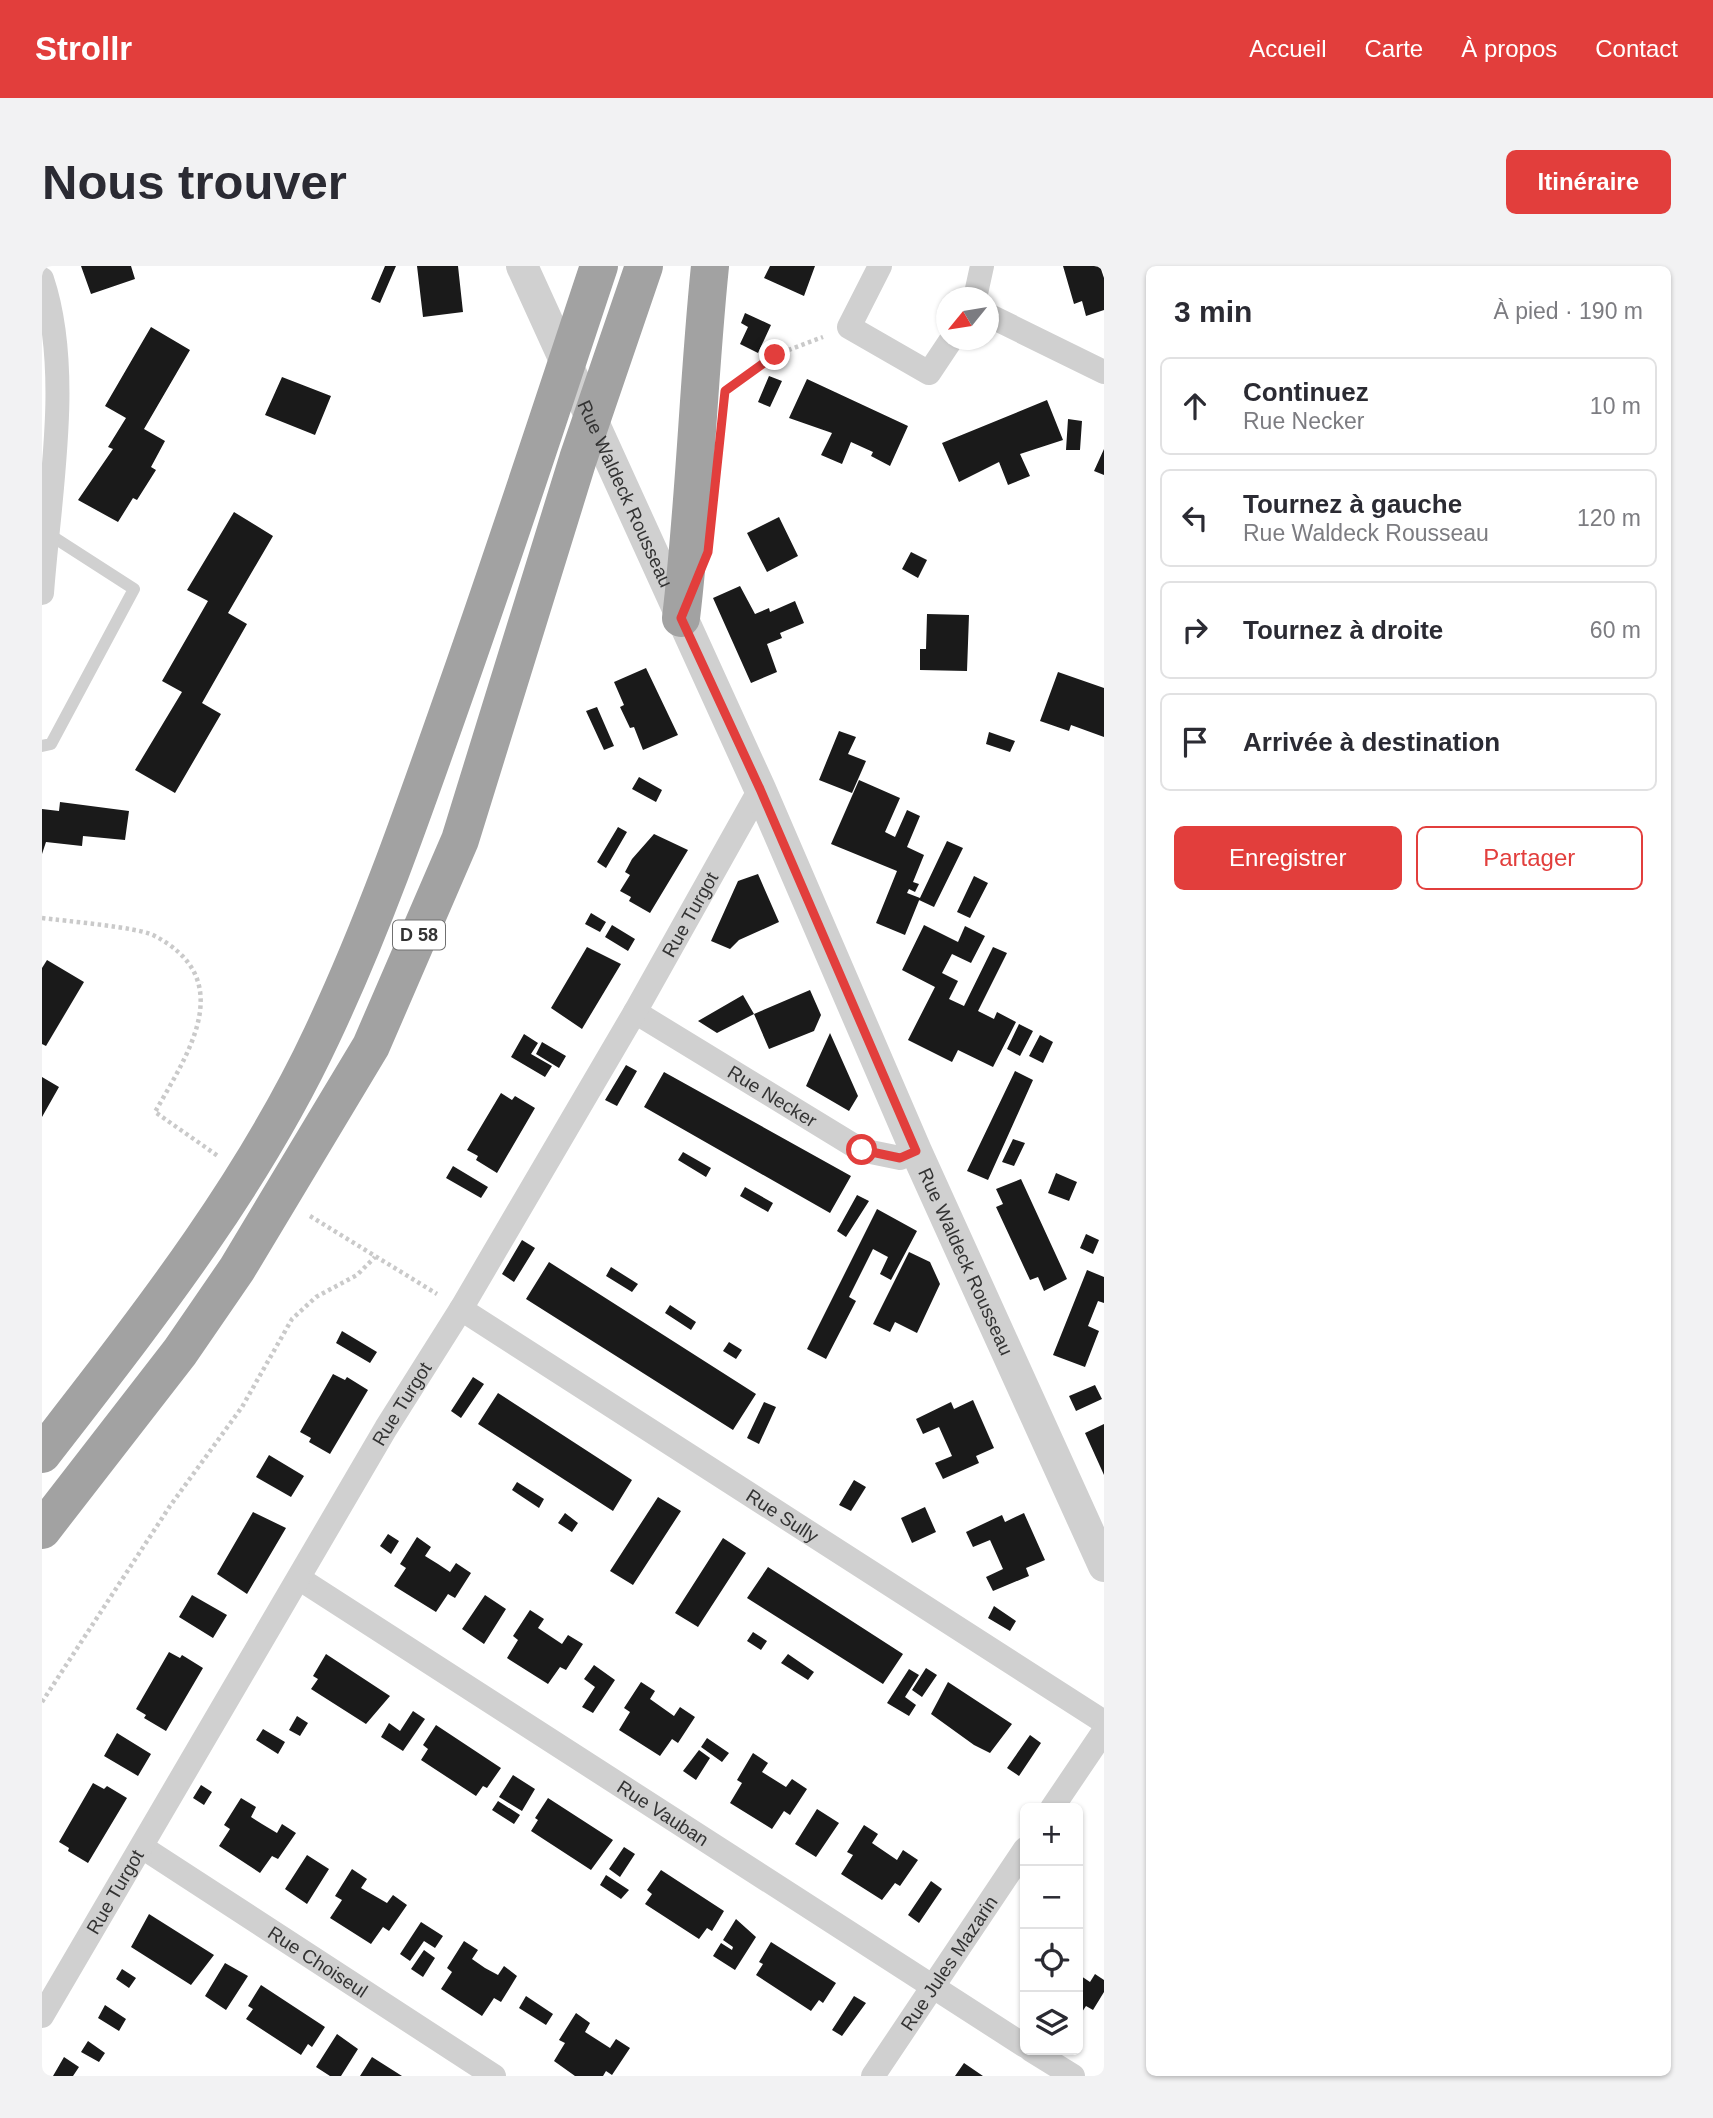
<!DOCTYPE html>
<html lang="fr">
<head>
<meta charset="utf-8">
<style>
  :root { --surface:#fff; --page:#f2f2f3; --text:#2b2b33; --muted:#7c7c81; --line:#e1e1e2; --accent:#e23e3c }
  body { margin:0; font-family:Helvetica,sans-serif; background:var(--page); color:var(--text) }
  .controls { position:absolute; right:21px; bottom:21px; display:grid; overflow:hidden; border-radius:10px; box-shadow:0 2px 5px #0004 }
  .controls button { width:63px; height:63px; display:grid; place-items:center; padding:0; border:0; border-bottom:2px solid var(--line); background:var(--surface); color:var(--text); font:35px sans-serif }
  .compass { position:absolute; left:894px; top:21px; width:63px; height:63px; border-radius:50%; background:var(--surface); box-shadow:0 2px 5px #0004; rotate:240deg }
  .stop { position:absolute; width:21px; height:21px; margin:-16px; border:5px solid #e23e3c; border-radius:50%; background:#fff }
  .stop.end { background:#e23e3c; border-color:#fff; box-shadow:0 2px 7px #0008 }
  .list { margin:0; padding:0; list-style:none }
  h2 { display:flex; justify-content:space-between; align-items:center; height:91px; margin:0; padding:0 28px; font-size:30px }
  h2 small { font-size:23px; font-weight:400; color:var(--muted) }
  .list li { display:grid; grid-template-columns:46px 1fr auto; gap:21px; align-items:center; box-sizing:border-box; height:98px; margin:0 14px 14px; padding:0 14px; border:2px solid var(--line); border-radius:10px }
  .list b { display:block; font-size:26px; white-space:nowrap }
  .list p { margin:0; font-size:23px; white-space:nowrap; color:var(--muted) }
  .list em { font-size:23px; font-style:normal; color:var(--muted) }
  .actions { display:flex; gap:14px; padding:21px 28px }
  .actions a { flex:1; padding:16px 0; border:2px solid var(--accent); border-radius:10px; text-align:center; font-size:24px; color:var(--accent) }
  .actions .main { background:var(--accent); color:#fff }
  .icon { flex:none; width:38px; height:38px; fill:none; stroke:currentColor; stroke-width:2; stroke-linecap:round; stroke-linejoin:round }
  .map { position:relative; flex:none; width:1062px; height:1810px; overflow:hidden; border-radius:10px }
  header { display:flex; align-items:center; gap:42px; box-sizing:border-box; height:98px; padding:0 35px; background:var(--accent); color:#fff }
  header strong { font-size:33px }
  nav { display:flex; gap:38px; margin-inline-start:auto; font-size:24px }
  .intro { display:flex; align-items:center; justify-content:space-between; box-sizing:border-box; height:168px; padding:0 42px }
  h1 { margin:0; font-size:49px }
  .button { padding:18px 32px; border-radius:10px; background:var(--accent); color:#fff; font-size:24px; font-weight:700 }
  main { display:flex; gap:42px; padding:0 42px }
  aside { flex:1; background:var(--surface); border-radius:10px; box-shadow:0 2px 5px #0004 }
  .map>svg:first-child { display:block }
</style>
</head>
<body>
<header>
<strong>Strollr</strong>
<nav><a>Accueil</a><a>Carte</a><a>À propos</a><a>Contact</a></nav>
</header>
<div class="intro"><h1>Nous trouver</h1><a class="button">Itinéraire</a></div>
<main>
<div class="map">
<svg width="1062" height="1810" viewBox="0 0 1062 1810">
  <rect width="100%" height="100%" fill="#fff"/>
  <path fill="#1a1a1a" d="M39 0H89L93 13 49 28Z
    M343 0H354L338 37 329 33Z
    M375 0H416L421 46 381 51Z
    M728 0H773L762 30 722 12Z
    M1021 0H1058L1062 12V44L1044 50 1040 35 1032 38Z
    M703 47 729 59 716 87 698 78 706 61 699 57Z
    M109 61 148 84 102 163 123 175 109 201 114 204 95 234 91 232 76 256 36 234 71 183 66 181 84 152 63 140Z
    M727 110 740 115 728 141 716 136Z
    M240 111 289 130 273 169 223 149Z
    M765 113 866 160 848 200 829 190 831 186 809 176 800 198 779 189 790 167 747 152Z
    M1005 134 1021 174 978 188 988 210 966 219 957 196 917 216 900 177Z
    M1026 153 1040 155 1038 184H1024Z
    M1062 183V209L1052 205Z
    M192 246 231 270 186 347 205 358 160 437 179 448 133 527 93 504 140 426 120 415 166 335 145 324Z
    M737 251 756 290 725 306 705 267Z
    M869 286 885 294 876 312 860 303Z
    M698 320 713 348 727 342 728 346 753 335 762 357 738 367 740 372 725 378 735 406 709 417 671 332Z
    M885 348 927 349 925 405 878 404V383H884Z
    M604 402 636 469 601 484 592 461 588 462 578 441 582 439 572 416Z
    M1016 406 1062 422V471L1029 459 1027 465 998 455Z
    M555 441 572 480 562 484 544 445Z
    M797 465 814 471 806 488 824 495 810 527 777 514Z
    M947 466 973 475 968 486 944 478Z
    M597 511 620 524 614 536 590 523Z
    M817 514 858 532 843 566 853 571 865 544 878 550 865 581 882 589 871 616 877 618 873 626 867 623 865 627 878 632 863 669 834 657 855 605 789 578Z
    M18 536 87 545 83 574 41 570 40 580 4 576 0 588V543L17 545Z
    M576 561 585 566 564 602 555 596Z
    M612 568 646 584 608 647 587 635 589 631 578 625 588 609 583 606 590 593Z
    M905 575 921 582 892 641 877 634Z
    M716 608 737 656 697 674 688 683 669 675 696 615Z
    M932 610 946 617 928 652 915 646Z
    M549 647 564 656 558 666 543 658Z
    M570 659 593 673 586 685 563 671Z
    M882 659 916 676 923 660 943 670 929 697 910 688 900 707 916 715 907 733 922 740 951 681 965 687 936 745 952 753 955 746 974 756 951 801 916 784 910 796 866 774 893 721 860 704Z
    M545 681 579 698 540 763 509 742Z
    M5 694 42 716 4 780 0 778V702Z
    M768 724 779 749 772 765 727 783 712 748Z
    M701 729 712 748 675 767 656 755Z
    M977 758 991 765 978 790 965 783Z
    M788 767 816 830 807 845 764 820Z
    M482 768 496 777 489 788 510 800 503 811 469 791Z
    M998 769 1011 776 1001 797 987 790Z
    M500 776 524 790 517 802 494 788Z
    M584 799 595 805 575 840 563 834Z
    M973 805 991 814 946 914 925 905Z
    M622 806 809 910 788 947 602 841Z
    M0 811 17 821 0 851Z
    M459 827 470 834 473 830 493 842 455 907 434 894 436 890 425 884Z
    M971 873 983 877 972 900 960 896Z
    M641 886 669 902 664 911 636 894Z
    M411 900 446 921 439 932 404 912Z
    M1014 907 1035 916 1027 935 1006 927Z
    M979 913 1025 1013 1002 1025 996 1011 988 1014 954 941 961 938 954 923Z
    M703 921 731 937 726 946 698 930Z
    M815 929 827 935 804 971 795 965Z
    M835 943 875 965 849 1014 838 1008 846 991 831 983 807 1031 814 1035 784 1093 765 1083Z
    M1044 968 1057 974 1051 988 1038 982Z
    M480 974 493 982 472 1016 460 1008Z
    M867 986 888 996 898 1018 875 1067 853 1056 848 1066 831 1058Z
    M507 996 714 1128 691 1164 484 1033Z
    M569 1001 596 1018 590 1026 564 1010Z
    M1045 1004 1062 1011V1037L1056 1035 1046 1060 1057 1065 1043 1101 1011 1089Z
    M628 1039 654 1056 649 1064 623 1047Z
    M300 1065 335 1086 328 1097 294 1077Z
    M687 1076 700 1084 694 1093 681 1085Z
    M291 1108 303 1114 305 1111 326 1124 288 1188 267 1176 269 1172 258 1166Z
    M431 1111 442 1118 419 1152 409 1145Z
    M1053 1119 1060 1133 1034 1145 1027 1130Z
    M456 1127 590 1214 571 1245 436 1158Z
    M931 1134 952 1182 934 1190 937 1197 901 1213 893 1197 910 1190 897 1161 881 1168 874 1153 909 1136 912 1143Z
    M722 1136 734 1141 717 1178 705 1172Z
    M1062 1158V1209L1043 1167Z
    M227 1189 262 1210 249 1231 214 1211Z
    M812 1214 824 1221 809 1245 797 1239Z
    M475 1216 502 1233 497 1242 470 1224Z
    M616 1231 639 1245 591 1319 568 1305Z
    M883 1241 894 1266 870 1277 859 1252Z
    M211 1246 244 1262 205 1328 175 1308Z
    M523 1247 536 1257 530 1266 516 1257Z
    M982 1247 1003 1294 984 1302 987 1310 951 1325 944 1311 961 1303 948 1274 931 1281 924 1266 960 1249 963 1256Z
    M346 1268 357 1275 349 1288 338 1280Z
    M375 1271 389 1281 383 1290 396 1298 408 1306 414 1297 429 1307 413 1332 406 1328 394 1346 352 1320 364 1302 358 1298Z
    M681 1272 704 1287 656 1361 633 1347Z
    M726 1301 861 1388 841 1418 705 1332Z
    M150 1329 185 1349 171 1372 137 1351Z
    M443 1329 464 1343 442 1378 420 1363Z
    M952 1340 974 1355 968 1365 946 1352Z
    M488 1344 502 1353 496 1362 520 1378 526 1369 541 1378 524 1404 518 1401 506 1418 465 1392 476 1374 471 1370Z
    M711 1366 725 1375 719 1384 705 1375Z
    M127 1386 138 1392 140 1389 161 1402 124 1465 102 1452 104 1449 94 1443Z
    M284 1388 348 1430 324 1458 269 1423 276 1413 271 1410Z
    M746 1388 772 1406 766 1414 739 1397Z
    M552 1399 573 1414 551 1447 540 1441 553 1421 542 1413Z
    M884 1402 895 1409 880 1431 870 1424Z
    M867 1403 877 1409 863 1431 874 1439 867 1450 845 1437Z
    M599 1416 613 1425 608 1433 632 1450 638 1441 653 1451 636 1477 630 1473 618 1490 577 1464 588 1446 582 1442Z
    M906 1416 970 1458 948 1487 932 1479 889 1448Z
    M371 1445 383 1453 361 1485 339 1471 347 1457 358 1465Z
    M255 1450 266 1457 258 1470 247 1464Z
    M394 1459 459 1502 445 1522 441 1520 434 1530 379 1494 386 1483 381 1479Z
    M221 1463 243 1476 236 1488 214 1474Z
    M75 1467 109 1488 96 1510 62 1490Z
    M988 1469 999 1477 977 1510 965 1502Z
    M665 1472 687 1487 680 1496 659 1481Z
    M657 1484 668 1492 654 1514 641 1505Z
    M711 1487 726 1497 720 1506 744 1521 750 1513 765 1523 748 1549 742 1545 730 1563 688 1537 700 1517 695 1514Z
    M471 1509 493 1523 480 1545 457 1531Z
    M51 1517 62 1523 65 1520 85 1532 46 1597 26 1585 27 1582 17 1576Z
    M159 1519 170 1526 162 1539 151 1532Z
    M199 1532 214 1541 209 1551 220 1558 235 1567 240 1558 254 1567 236 1593 230 1590 218 1607 177 1580 188 1563 182 1559Z
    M506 1532 571 1574 549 1604 489 1565 496 1554 493 1552Z
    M456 1535 478 1549 472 1558 450 1544Z
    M775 1543 797 1557 774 1591 753 1578Z
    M822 1559 836 1568 830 1577 855 1594 861 1584 876 1594 858 1620 853 1617 840 1634 799 1608 811 1589 805 1586Z
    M582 1581 593 1588 578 1611 567 1603Z
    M265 1589 287 1603 265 1638 243 1623Z
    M310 1603 325 1613 319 1622 345 1637 351 1629 365 1639 347 1665 341 1661 329 1678 288 1652 300 1634 293 1630Z
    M619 1604 682 1645 670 1665 665 1662 657 1673 603 1638 610 1628 605 1624Z
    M564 1609 587 1624 579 1633 558 1619Z
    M889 1615 900 1623 877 1657 866 1649Z
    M107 1648 172 1689 149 1719 89 1681Z
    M694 1653 714 1671 693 1704 671 1690 679 1677 690 1684 691 1681 681 1674Z
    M379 1656 401 1670 393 1682 382 1675 368 1695 358 1688Z
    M422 1675 436 1684 430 1693 443 1702 456 1709 462 1700 475 1710 459 1736 452 1732 440 1750 399 1723 410 1706 405 1702Z
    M729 1676 794 1717 781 1737 777 1734 769 1745 714 1709 721 1698 717 1696Z
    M382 1684 393 1692 381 1711 369 1703Z
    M183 1697 206 1710 184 1744 163 1730Z
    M80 1703 94 1712 87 1722 74 1713Z
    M1036 1708 1048 1716 1053 1708 1062 1714V1726L1051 1744 1044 1740 1036 1752Z
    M219 1719 283 1761 270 1781 266 1778 259 1789 204 1753 211 1743 206 1740Z
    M484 1730 511 1748 504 1759 477 1742Z
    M812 1730 824 1737 800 1770 790 1764Z
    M63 1739 84 1753 77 1765 56 1752Z
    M534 1747 548 1757 543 1766 568 1782 574 1773 588 1782 570 1809 564 1805 561 1810H533L512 1795 523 1777 517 1774Z
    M295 1768 316 1783 299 1810H288L274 1801Z
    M46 1775 63 1787 57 1796 39 1786Z
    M22 1791 37 1801 31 1810H11Z
    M330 1791 360 1810H318Z
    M922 1797 941 1810H913Z"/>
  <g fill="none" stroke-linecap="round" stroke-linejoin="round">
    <path stroke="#cacaca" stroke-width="4.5" stroke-dasharray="3.5 3.5" stroke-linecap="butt" d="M693 117 733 89 781 71
      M0 652C23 655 94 661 111 669 197 713 147 786 113 846L176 890
      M268 950 395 1028
      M0 1436 128 1240 200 1141 250 1053 274 1031 315 1009 333 991"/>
    <path stroke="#d0d0d0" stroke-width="12" d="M0 480 9 478 92 323 5 267"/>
    <g stroke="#d0d0d0" stroke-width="24">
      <path d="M838 0 807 61 887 107 909 74"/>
      <path d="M0 13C31 105 7 230 0 327"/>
      <path d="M933 32 940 0"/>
      <path d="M946 49 1062 106"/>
      <path id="s1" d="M593 746 819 884 858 892 874 885"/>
      <path id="s2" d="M419 1043 1062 1456"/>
      <path id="s3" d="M258 1313 983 1780"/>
      <path d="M1010 1542 1062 1465"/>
      <path id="s4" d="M100 1581 452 1810"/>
      <path id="s5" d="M0 1750 344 1162 419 1043 593 746 718 523"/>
      <path d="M989 1784 1031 1810"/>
      <path id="s6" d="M831 1810 983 1583"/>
    </g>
    <path stroke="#d0d0d0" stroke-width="32" id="s7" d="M480 0 718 523 874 885 1062 1300"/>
    <path stroke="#a2a2a2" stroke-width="38" d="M639 352C653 235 656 117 668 0
      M0 1188C103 1055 208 923 280 769 330 663 369 552 408 441 460 295 508 147 557 0
      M0 1264 138 1086 195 1003 329 780 418 574 536 193 602 0"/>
  </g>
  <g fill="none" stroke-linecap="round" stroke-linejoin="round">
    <path stroke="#e23e3c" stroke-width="9" d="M733 89 683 125 666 286 639 352 718 523 874 885 858 892 820 884"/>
  </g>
  <g text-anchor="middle" stroke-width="7" stroke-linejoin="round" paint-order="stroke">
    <rect fill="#fff" stroke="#707070" stroke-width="2" x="351" y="654.5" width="52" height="29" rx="5"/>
    <g font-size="18" font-weight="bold" fill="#333">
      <text x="377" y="675">D 58</text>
    </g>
    <g font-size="19" fill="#333" stroke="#fff">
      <text dy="7" stroke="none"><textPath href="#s7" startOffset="250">Rue Waldeck Rousseau</textPath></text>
      <text dy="7" stroke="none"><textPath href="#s5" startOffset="1278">Rue Turgot</textPath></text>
      <text dy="7" stroke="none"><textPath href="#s1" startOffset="161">Rue Necker</textPath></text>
      <text dy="7" stroke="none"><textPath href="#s7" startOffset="1090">Rue Waldeck Rousseau</textPath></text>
      <text dy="7" stroke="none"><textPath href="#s5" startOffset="710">Rue Turgot</textPath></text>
      <text dy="7" stroke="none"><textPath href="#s2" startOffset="382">Rue Sully</textPath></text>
      <text dy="7" stroke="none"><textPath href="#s3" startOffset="432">Rue Vauban</textPath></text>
      <text dy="7" stroke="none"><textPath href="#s5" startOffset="144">Rue Turgot</textPath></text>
      <text dy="7" stroke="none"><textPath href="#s4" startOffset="210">Rue Choiseul</textPath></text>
      <text dy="7" stroke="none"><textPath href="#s6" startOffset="136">Rue Jules Mazarin</textPath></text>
    </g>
  </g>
</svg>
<div class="controls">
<button>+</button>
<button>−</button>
<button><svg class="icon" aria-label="locate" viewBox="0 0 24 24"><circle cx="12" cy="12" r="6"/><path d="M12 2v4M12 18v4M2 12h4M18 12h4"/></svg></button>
<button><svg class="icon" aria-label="layers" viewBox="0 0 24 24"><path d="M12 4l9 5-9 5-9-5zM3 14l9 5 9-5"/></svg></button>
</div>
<svg class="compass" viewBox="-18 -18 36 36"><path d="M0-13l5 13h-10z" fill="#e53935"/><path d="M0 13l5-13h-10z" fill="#7c7c81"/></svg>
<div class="stop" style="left:820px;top:884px"></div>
<div class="stop end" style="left:733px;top:89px"></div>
</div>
<aside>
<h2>3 min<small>À pied · 190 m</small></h2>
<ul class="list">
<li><svg class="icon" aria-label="ahead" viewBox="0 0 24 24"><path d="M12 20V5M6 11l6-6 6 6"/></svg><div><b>Continuez</b><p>Rue Necker</p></div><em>10 m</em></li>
<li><svg class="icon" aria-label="left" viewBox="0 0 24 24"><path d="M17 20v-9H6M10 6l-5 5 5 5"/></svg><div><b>Tournez à gauche</b><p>Rue Waldeck Rousseau</p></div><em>120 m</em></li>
<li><svg class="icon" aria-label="right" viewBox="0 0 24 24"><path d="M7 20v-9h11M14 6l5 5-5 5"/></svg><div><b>Tournez à droite</b></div><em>60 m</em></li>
<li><svg class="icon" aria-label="arrive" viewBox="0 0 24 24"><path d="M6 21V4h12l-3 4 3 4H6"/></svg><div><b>Arrivée à destination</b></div></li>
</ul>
<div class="actions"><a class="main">Enregistrer</a><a>Partager</a></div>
</aside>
</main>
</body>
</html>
